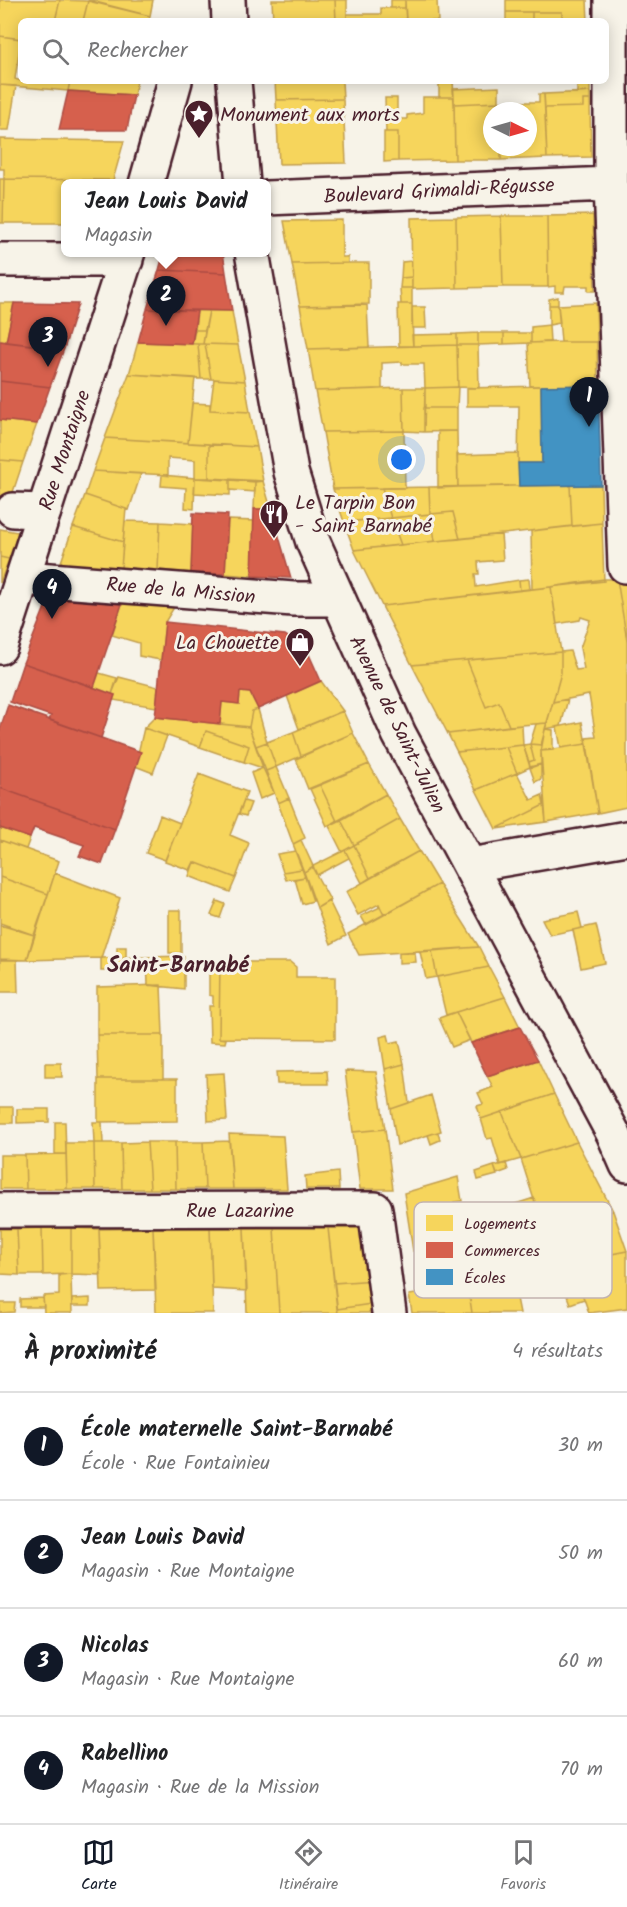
<!DOCTYPE html>
<html lang="fr">
<head>
<meta charset="utf-8">
<style>
  :root { --surface:#fff; --page:#f2f2f2; --text:#202124; --muted:#757577; --line:#e0e0e0; --accent:#111827 }
  body { margin:0; font-family:Kalam,sans-serif; background:var(--page); color:var(--text) }
  .compass { position:absolute; left:483px; top:102px; width:54px; height:54px; border-radius:50%; background:var(--surface); box-shadow:0 3px 15px #0003; rotate:95deg }
  .you { position:absolute; left:402px; top:460px; width:21px; height:21px; margin:-15px; border:4px solid #fff; border-radius:50%; background:#1a73e8; box-shadow:0 0 0 9px #1a73e833 }
  .badge { display:grid; place-items:center; width:39px; height:39px; border-radius:50%; background:var(--accent); color:#fff; font-size:20px; font-weight:700 }
  .pin { position:absolute; translate:-50% -50px; filter:drop-shadow(0 2px 3px #0008) }
  .pin::after { content:''; position:absolute; top:32px; width:21px; height:18px; background:inherit; clip-path:polygon(0 0,100% 0,50% 100%) }
  .popup { position:absolute; left:61px; top:179px; width:210px; height:78px; box-sizing:border-box; display:grid; place-content:center; border-radius:9px; background:var(--surface); filter:drop-shadow(0 2px 4px #0005); font-size:20px; white-space:nowrap; color:var(--muted) }
  .popup b { font-size:22px; color:var(--text) }
  .popup::after { content:''; position:absolute; left:50%; top:100%; margin-left:-12px; border:12px solid transparent; border-top-color:var(--surface) }
  .list { margin:0; padding:0; list-style:none }
  h2 { display:flex; justify-content:space-between; align-items:center; height:78px; margin:0; padding:0 24px; font-size:26px }
  h2 small { font-size:20px; font-weight:400; color:var(--muted) }
  .list li { display:grid; grid-template-columns:39px 1fr auto; gap:18px; align-items:center; box-sizing:border-box; height:108px; padding:0 24px; border-top:2px solid var(--line) }
  .list b { display:block; font-size:22px; white-space:nowrap }
  .list p { margin:0; font-size:20px; white-space:nowrap; color:var(--muted) }
  .list em { font-size:20px; font-style:normal; color:var(--muted) }
  .icon { flex:none; width:33px; height:33px; fill:none; stroke:currentColor; stroke-width:2; stroke-linecap:round; stroke-linejoin:round }
  .map { position:relative; flex:none; width:627px; height:1313px; overflow:hidden }
  .search { position:absolute; background:var(--surface); box-shadow:0 3px 15px #0003; left:18px; right:18px; top:18px; height:66px; display:flex; align-items:center; gap:15px; box-sizing:border-box; padding:0 21px; border-radius:9px; color:var(--muted); font-size:22px }
  .sheet { height:510px; background:var(--surface) }
  nav { display:flex; justify-content:space-around; align-items:center; box-sizing:border-box; height:84px; border-top:2px solid var(--line); background:var(--surface); font-size:16px; color:var(--muted) }
  nav a { display:grid; justify-items:center; gap:3px }
  nav .on { color:var(--accent) }
  .map>svg:first-child { display:block }
</style>
</head>
<body>
<div class="map">
<svg width="627" height="1313" viewBox="0 0 627 1313">
  <rect width="100%" height="100%" fill="#f7f3e8"/>
  <filter id="ink" filterUnits="userSpaceOnUse"><feTurbulence type="fractalNoise" baseFrequency=".0167" numOctaves="2"/><feDisplacementMap in="SourceGraphic" scale="12" xChannelSelector="R" yChannelSelector="G"/><feConvolveMatrix kernelMatrix="1 2 1 2 8 2 1 2 1" color-interpolation-filters="sRGB"/></filter>
  <g filter="url(#ink)">
    <path fill="#f6d55c" stroke="#c29e4d" stroke-width="1.5" d="M0 0H60L55 21H21V39L0 36Z
      M60 0 88 1 83 21H55Z
      M88 0H153L150 16Z
      M272 0H335L336 21H273Z
      M335 0H347V21H336Z
      M391 0H405V8H391Z
      M405 0H437L438 21H406Z
      M506 0H587L588 21H562V12H506Z
      M88 1 150 16 149 21H83Z
      M381 8H405L406 21H347V14H381Z
      M506 12H532V21H506Z
      M532 12H562V19L532 20Z
      M0 36 21 39 15 79 21 81H70L68 91 0 85Z
      M70 81H137L134 95 68 91Z
      M275 81H342L343 99 276 100Z
      M439 81H453L454 97H439Z
      M577 81H590V92L577 93Z
      M0 85 16 86 9 130H0Z
      M499 87V102L454 104 453 89Z
      M590 92V100H583V107L545 108 544 94Z
      M539 94H544L547 158 501 160V147H528V111H499V102H539Z
      M423 97H454L455 160 398 161V132H386L385 98H397V119H407V115L423 113Z
      M343 99 346 163 279 164 276 100Z
      M583 100H590L591 157 547 158 545 108 583 107Z
      M499 102V111H492V147H501V160H455L454 104Z
      M384 132H398V161L384 162Z
      M0 139 57 140 124 141 113 180 4 179V169H0Z
      M0 179H4L3 223H0Z
      M4 179 113 180 112 184H66V223H3Z
      M593 215 595 291H588V286H565L564 292H555V286L548 287 547 216Z
      M501 216 503 287 457 288 456 217Z
      M501 216H547L548 287H503Z
      M456 217 457 288 412 289 411 218Z
      M342 220V257H348V263L292 264 284 221Z
      M411 261 412 277 401 278 402 262Z
      M348 263H369V304L300 306 292 264Z
      M412 277V288H400L401 278Z
      M400 288H412V304H401Z
      M558 297V305H549V299Z
      M0 303H14L6 342 0 341Z
      M596 303 597 342H561L558 305Z
      M398 304H412L413 346H399Z
      M367 305 369 347 308 349 300 306Z
      M549 305H558L560 323 549 325Z
      M412 307H425L426 328H412Z
      M197 311H209L205 330H195Z
      M209 311H232L238 345 203 344Z
      M549 325 550 342 531 343V327Z
      M195 330H205L203 344H192Z
      M478 333H504V344L478 345Z
      M478 333V345H457V334Z
      M504 333H531V343L504 344Z
      M457 334V345L413 346 412 335Z
      M138 342 198 344 201 379 129 374Z
      M561 342H597L598 385 530 386 528 343Z
      M198 344H205L211 379H201Z
      M205 344 238 345 245 381 211 379Z
      M457 345 458 387 425 388 424 364H402V362L382 363V389L315 391 308 349Z
      M457 345H478L479 388 458 387Z
      M129 374 195 378 188 443 105 438Z
      M214 379 245 381 250 412 210 410Z
      M541 386 542 463H518L519 406H467V388Z
      M458 387 457 408H425V388Z
      M403 388 404 431 323 432 315 391Z
      M403 388H425L424 432 404 431Z
      M192 403 210 404V410L250 412 257 447 188 443Z
      M424 408H457V431L424 432Z
      M0 420 37 424 23 462 0 460Z
      M404 431 405 488 333 489 323 432Z
      M438 431H457L458 487 438 488Z
      M105 438 209 444V478H195V460L168 458V475L93 471Z
      M209 444 257 447 263 481 209 478Z
      M518 453 519 486 458 487 457 455Z
      M0 460 23 462 10 501 0 500Z
      M93 471 141 474 129 510 85 495Z
      M162 475 195 478 194 509 185 508 186 488 161 486Z
      M195 478 230 480V495L194 493Z
      M230 480 255 482V492L230 490Z
      M263 481 271 509H254L255 482Z
      M570 485 572 526 460 539 453 512 430 514 429 487Z
      M570 485H601L602 523 572 526Z
      M429 487 430 514 391 518 382 488Z
      M382 488 391 518 344 522 333 489Z
      M85 495 126 509 123 542 73 527Z
      M453 512 460 539 435 541 431 514Z
      M431 514 435 541 401 545 391 518Z
      M391 518 401 545 354 550 344 522Z
      M228 520 255 521 252 576 225 574Z
      M125 521 160 522 158 570 121 568Z
      M160 522 193 524 191 573 158 570Z
      M602 523 604 581 532 589 531 531Z
      M73 527 123 542 121 568 60 565Z
      M0 529 18 532 9 559 0 557Z
      M501 534 503 560 478 562 479 574H475L476 587 519 580 520 590 382 606 354 550Z
      M0 557 9 559 0 583Z
      M529 579 530 589 520 590 519 580Z
      M604 579H617L627 641V807L598 813 586 738 596 737 589 695 553 702 561 673V652L570 651 576 670 584 669 580 648 590 620 581 617 580 620 557 624 551 587Z
      M617 579H627V641Z
      M551 587 561 652 412 665 382 606Z
      M123 601 176 604 165 622 161 660 139 656V643L112 635Z
      M561 652V673L547 723 509 726 499 702 486 707 467 660Z
      M467 660 486 707 499 702 509 726 448 734 412 665Z
      M99 673 117 678 112 694 94 687Z
      M119 677 158 687 156 707 113 700 115 695 112 694Z
      M321 681 343 711 299 729 287 696Z
      M240 692 250 693 258 709 252 711 249 727 220 724 222 702 239 704Z
      M568 699 561 726 545 729 553 702Z
      M258 709 267 742 256 746 249 727 252 711Z
      M343 711 353 733 301 756 293 732Z
      M155 717 249 727 263 768 244 762 249 746 206 731 200 747 144 728Z
      M582 722 586 744 561 748 557 727Z
      M547 723 541 745 530 744 536 724Z
      M522 725 523 745 457 752 448 734Z
      M144 728 167 736 153 773 135 766Z
      M545 729 553 730V750L541 751Z
      M206 731 249 746 244 762 200 747Z
      M293 732 301 756 276 767 267 742Z
      M353 733 369 764 308 789 296 759Z
      M267 742 276 767 266 771 256 746Z
      M530 744 541 745V764L530 767 529 762 534 760Z
      M586 744 598 813 546 822 541 751Z
      M523 745 530 744 534 760 529 762Z
      M523 745 530 767 517 773 506 747Z
      M506 747 517 773 476 790 457 752Z
      M369 764 386 794 337 821 320 785Z
      M541 764V779L535 782 530 768Z
      M276 767 289 798 278 803 266 771Z
      M263 768 274 793 260 799 251 773Z
      M517 773 531 800 542 795 544 805 496 829 476 790Z
      M199 774 247 792 230 835 249 843 236 878 194 862 190 870 165 861Z
      M320 785 337 821 327 826 310 789Z
      M386 794 400 819 354 845 341 820Z
      M289 798 305 838 293 844 278 803Z
      M244 801 251 803 246 816 239 814Z
      M544 805 546 822 496 829Z
      M160 815 180 823 165 860 146 853Z
      M400 819 419 851 370 878 354 845Z
      M341 820 354 845 342 852 329 826Z
      M0 828 30 838 26 849 0 840Z
      M0 840 59 861 48 894 0 877Z
      M301 840 313 866 304 872 293 844Z
      M354 845 370 878 362 883 345 850Z
      M345 850 349 858 317 875 313 866Z
      M295 851 302 869 283 872 277 854Z
      M419 851 439 884 384 915 379 904 358 915 346 892Z
      M194 862 236 878 230 892 189 876Z
      M312 867 330 900 317 908 304 872Z
      M302 869 305 877 286 880 283 872Z
      M55 873 120 898 101 958 27 960Z
      M0 877 48 894 34 935 0 923Z
      M305 877 313 901 302 904 295 879Z
      M439 884 479 947 359 955 348 934Z
      M217 901 225 904 220 918 211 915Z
      M329 901 346 936 331 944 317 908Z
      M380 907 384 915 366 925 361 916Z
      M169 910H181V953H169Z
      M578 912 582 928 550 935 542 919Z
      M0 925 34 935 27 960 0 959Z
      M596 925 605 963 581 968 573 930Z
      M117 947H126V957H117Z
      M479 947 489 967 437 977 432 951Z
      M432 951 437 977 426 979 420 952Z
      M399 953H415L416 962 399 963Z
      M184 956V989L148 985 147 957Z
      M147 957 148 971H101V958Z
      M0 960H17L18 992H0Z
      M209 962H220L219 1038 226 1039 225 1043 210 1042 209 1006H213V996L209 995Z
      M220 962H290L296 967V977H335V1039L219 1038Z
      M489 967 505 997 446 1015 437 977Z
      M161 985 163 1035H97V987Z
      M505 997 520 1027 471 1043 456 1012Z
      M456 1012 470 1040 452 1047 439 1018Z
      M97 1035H163V1079H98Z
      M388 1035 390 1043 399 1041 404 1064 385 1069 380 1037Z
      M538 1060 554 1094 481 1119 477 1106 483 1104 478 1093 493 1087 487 1076Z
      M45 1063H61L62 1077H45Z
      M404 1064 409 1103 391 1109 385 1069Z
      M327 1071 328 1084H277L276 1072Z
      M345 1071 376 1072 385 1129 353 1132Z
      M224 1073 227 1120 208 1121 206 1074Z
      M98 1079H177V1121L98 1122Z
      M554 1094 577 1142 521 1159 502 1112Z
      M431 1095 441 1131 397 1145 391 1109Z
      M0 1107H13V1123H0Z
      M17 1109H49V1122L17 1123Z
      M502 1112 521 1159 500 1165 492 1138 487 1139 481 1119Z
      M55 1122H65L66 1154H55Z
      M93 1122H102L103 1143H94Z
      M385 1129 393 1189H360L353 1132Z
      M438 1132 440 1140 431 1144 428 1135Z
      M229 1134 283 1136 287 1189H233Z
      M229 1141 233 1189H205L203 1142Z
      M147 1142 150 1189H122L121 1143Z
      M147 1142H175L176 1189H150Z
      M175 1142H203L205 1189H176Z
      M577 1142 613 1211 542 1225 521 1159Z
      M66 1143H94L95 1189H67Z
      M94 1143H121L122 1189H95Z
      M66 1154 67 1189H26L25 1155Z
      M0 1155H25L26 1189H0Z
      M506 1163 508 1170 497 1174 494 1166Z
      M494 1166 497 1175 478 1180 476 1172Z
      M338 1172 339 1189H306L305 1176Z
      M458 1177 462 1201 454 1202 457 1222 445 1224 449 1244 413 1251 404 1193Z
      M534 1198 542 1225 514 1231 509 1206Z
      M613 1211 627 1251 575 1261 560 1221Z
      M465 1221 469 1241 449 1244 445 1224Z
      M42 1228 43 1275H19L17 1229Z
      M42 1228H71V1274L43 1275Z
      M71 1228 99 1229 101 1275 71 1274Z
      M153 1228 156 1290 101 1291 99 1229Z
      M153 1228H210L213 1313H156Z
      M210 1228H244L247 1291 212 1289Z
      M244 1228H274L279 1313H247Z
      M274 1228H328L338 1313H279Z
      M328 1228H366L375 1280 334 1283Z
      M0 1229H17L19 1275 0 1274Z
      M548 1234 559 1264 571 1262 572 1268 553 1273 541 1236Z
      M541 1236 553 1273 529 1279 532 1294 517 1298 506 1243Z
      M506 1243 520 1313H472L463 1252Z
      M627 1251V1308L589 1313 571 1262Z
      M463 1252 472 1313H412L409 1295 454 1288 448 1255Z
      M71 1274 72 1313H44L43 1296 59 1295V1275Z
      M452 1275 454 1288 435 1290 434 1282 438 1277Z
      M542 1275 543 1282 530 1285 529 1279Z
      M375 1280 378 1303 337 1309 334 1283Z
      M577 1280 584 1299 570 1304 563 1285Z
      M43 1298 44 1307H20V1299Z
      M90 1298V1306H72V1299Z
      M0 1303H15L14 1312 0 1313Z
      M378 1303 379 1313H338L337 1309Z"/>
    <path fill="#d6604d" stroke="#ac4c43" stroke-width="1.5" d="M68 91 134 95 127 130H59Z
      M164 252H223L226 273 159 270Z
      M159 270 226 273 232 311 147 309Z
      M14 303 78 304 64 349 6 342Z
      M147 309 197 311 192 344 138 342Z
      M0 341 64 349 50 387 0 381Z
      M0 381 50 387 37 424 0 420Z
      M254 509H271L291 578 252 576Z
      M193 513 228 515 225 574 191 573Z
      M49 597 123 601 94 687 23 663Z
      M165 622 285 635 307 650 321 681 258 709 250 693 240 692 239 704 222 702 220 724 155 717Z
      M23 663 115 695 101 738 49 720 51 716 10 702Z
      M8 705 141 752 115 829 0 788V729Z
      M0 788 115 829 102 864 79 856 84 845 34 828 30 838 0 828Z
      M520 1027 538 1060 487 1076 471 1043Z"/>
    <path fill="#4393c3" stroke="#457095" stroke-width="1.5" d="M598 385 601 485 519 486 518 463H542L541 386Z"/>
    <g fill="none" stroke-linecap="round" stroke-linejoin="round">
      <g stroke="#4a1f2b" stroke-width="38">
        <path id="minor" d="M611 0V184L625 566
          M266 198 611 184
          M13 510 44 511
          M24 578 293 599H338
          M470 865 627 838
          M0 1210 375 1209 389 1313"/>
      </g>
      <g stroke="#4a1f2b" stroke-width="38">
        <path id="tertiary" d="M146 184 175 81
          M0 260H126
          M0 647 128 252"/>
      </g>
      <g stroke="#4a1f2b" stroke-width="38">
        <path id="secondary" d="M228 0 229 21
          M234 81 243 184
          M252 252 291 472 313 542 399 734 613 1133 627 1165"/>
      </g>
      <use href="#minor" stroke="#f7f3e8" stroke-width="33"/>
      <use href="#tertiary" stroke="#f7f3e8" stroke-width="33"/>
      <use href="#secondary" stroke="#f7f3e8" stroke-width="33"/>
    </g>
  </g>
  <defs>
    <g id="sight-pin" transform="scale(1.5)"><path d="M0 17L-7.5 6A9.5 9.5 0 1 1 7.5 6Z" fill="#4a1f2b" stroke="#f7f3e8"/><path d="M0-6L1.8-2.2L6-1.7L2.9 1.2L3.7 5.4L0 3.3L-3.7 5.4L-2.9 1.2L-6-1.7L-1.8-2.2Z" fill="#fff"/></g>
    <g id="restaurant-pin" transform="scale(1.5)"><path d="M0 17L-7.5 6A9.5 9.5 0 1 1 7.5 6Z" fill="#4a1f2b" stroke="#f7f3e8"/><path d="M-5-6h1v4h1v-4h1v4h1v-4h1v5L-1.5 .5V6h-2V.5L-5-1ZM5-6V6H3V1.5H1.5Q1.5-4 5-6Z" fill="#fff"/></g>
    <g id="shop-pin" transform="scale(1.5)"><path d="M0 17L-7.5 6A9.5 9.5 0 1 1 7.5 6Z" fill="#4a1f2b" stroke="#f7f3e8"/><path d="M-5-2.5h2.3a2.7 3.5 0 0 1 5.4 0H5L5.5 6h-11ZM-1.5-2.5h3a1.5 2.3 0 0 0-3 0Z" fill="#fff"/></g>
  </defs>
  <g fill-rule="evenodd">
    <use href="#sight-pin" x="199" y="114"/>
    <use href="#restaurant-pin" x="274" y="514"/>
    <use href="#shop-pin" x="300" y="642"/>
  </g>
  <g text-anchor="middle" stroke-width="6" stroke-linejoin="round" paint-order="stroke">
    <g font-size="20" fill="#4a1f2b" stroke="#f7f3e8" text-anchor="start">
      <text x="220" y="121">Monument aux morts</text>
      <text x="295" y="509">Le Tarpin Bon<tspan x="295" dy="23">- Saint Barnabé</tspan></text>
      <text x="279" y="649" text-anchor="end">La Chouette</text>
    </g>
    <g font-size="20" fill="#4a1f2b" stroke="#f7f3e8">
      <text transform="translate(439 190) rotate(-3)" y="7">Boulevard Grimaldi-Régusse</text>
      <text transform="translate(64 450) rotate(-72)" y="7">Rue Montaigne</text>
      <text transform="translate(181 590) rotate(5)" y="7">Rue de la Mission</text>
      <text transform="translate(398 724) rotate(64)" y="7">Avenue de Saint-Julien</text>
      <text x="240" y="1217">Rue Lazarine</text>
    </g>
    <g font-size="22" font-weight="bold" fill="#4a1f2b" stroke="#f7f3e8">
      <text x="178" y="972">Saint-Barnabé</text>
    </g>
  </g>
  <rect x="414" y="1202" width="198" height="96" rx="9" fill="#f7f3e8" stroke="#c3b3af" stroke-width="1.5"/>
  <rect x="426" y="1215" width="27" height="16" fill="#f6d55c"/>
  <rect x="426" y="1242" width="27" height="16" fill="#d6604d"/>
  <rect x="426" y="1269" width="27" height="16" fill="#4393c3"/>
  <g font-size="16" fill="#4a1f2b">
    <text x="464" y="1229">Logements</text>
    <text x="464" y="1256">Commerces</text>
    <text x="464" y="1283">Écoles</text>
  </g>
</svg>
<svg class="compass" viewBox="-18 -18 36 36"><path d="M0-13l5 13h-10z" fill="#e53935"/><path d="M0 13l5-13h-10z" fill="#757577"/></svg>
<div class="you"></div>
<div class="pin badge" style="left:589px;top:427px">1</div>
<div class="pin badge" style="left:166px;top:326px">2</div>
<div class="popup"><b>Jean Louis David</b>Magasin</div>
<div class="pin badge" style="left:48px;top:367px">3</div>
<div class="pin badge" style="left:52px;top:619px">4</div>
<div class="search"><svg class="icon" aria-label="search" viewBox="0 0 24 24"><circle cx="10" cy="10" r="6"/><path d="M15 15l6 6"/></svg>Rechercher</div>
</div>
<section class="sheet">
<h2>À proximité<small>4 résultats</small></h2>
<ul class="list">
<li><span class="badge">1</span><div><b>École maternelle Saint-Barnabé</b><p>École · Rue Fontainieu</p></div><em>30 m</em></li>
<li><span class="badge">2</span><div><b>Jean Louis David</b><p>Magasin · Rue Montaigne</p></div><em>50 m</em></li>
<li><span class="badge">3</span><div><b>Nicolas</b><p>Magasin · Rue Montaigne</p></div><em>60 m</em></li>
<li><span class="badge">4</span><div><b>Rabellino</b><p>Magasin · Rue de la Mission</p></div><em>70 m</em></li>
</ul>
</section>
<nav>
<a class="on"><svg class="icon" aria-label="map" viewBox="0 0 24 24"><path d="M3 6l6-2 6 2 6-2v14l-6 2-6-2-6 2zM9 4v14M15 6v14"/></svg>Carte</a>
<a><svg class="icon" aria-label="directions" viewBox="0 0 24 24"><path d="M12 3l9 9-9 9-9-9zM9 14v-3h6M13 9l2 2-2 2"/></svg>Itinéraire</a>
<a><svg class="icon" aria-label="saved" viewBox="0 0 24 24"><path d="M7 4h10v16l-5-4-5 4z"/></svg>Favoris</a>
</nav>
</body>
</html>
